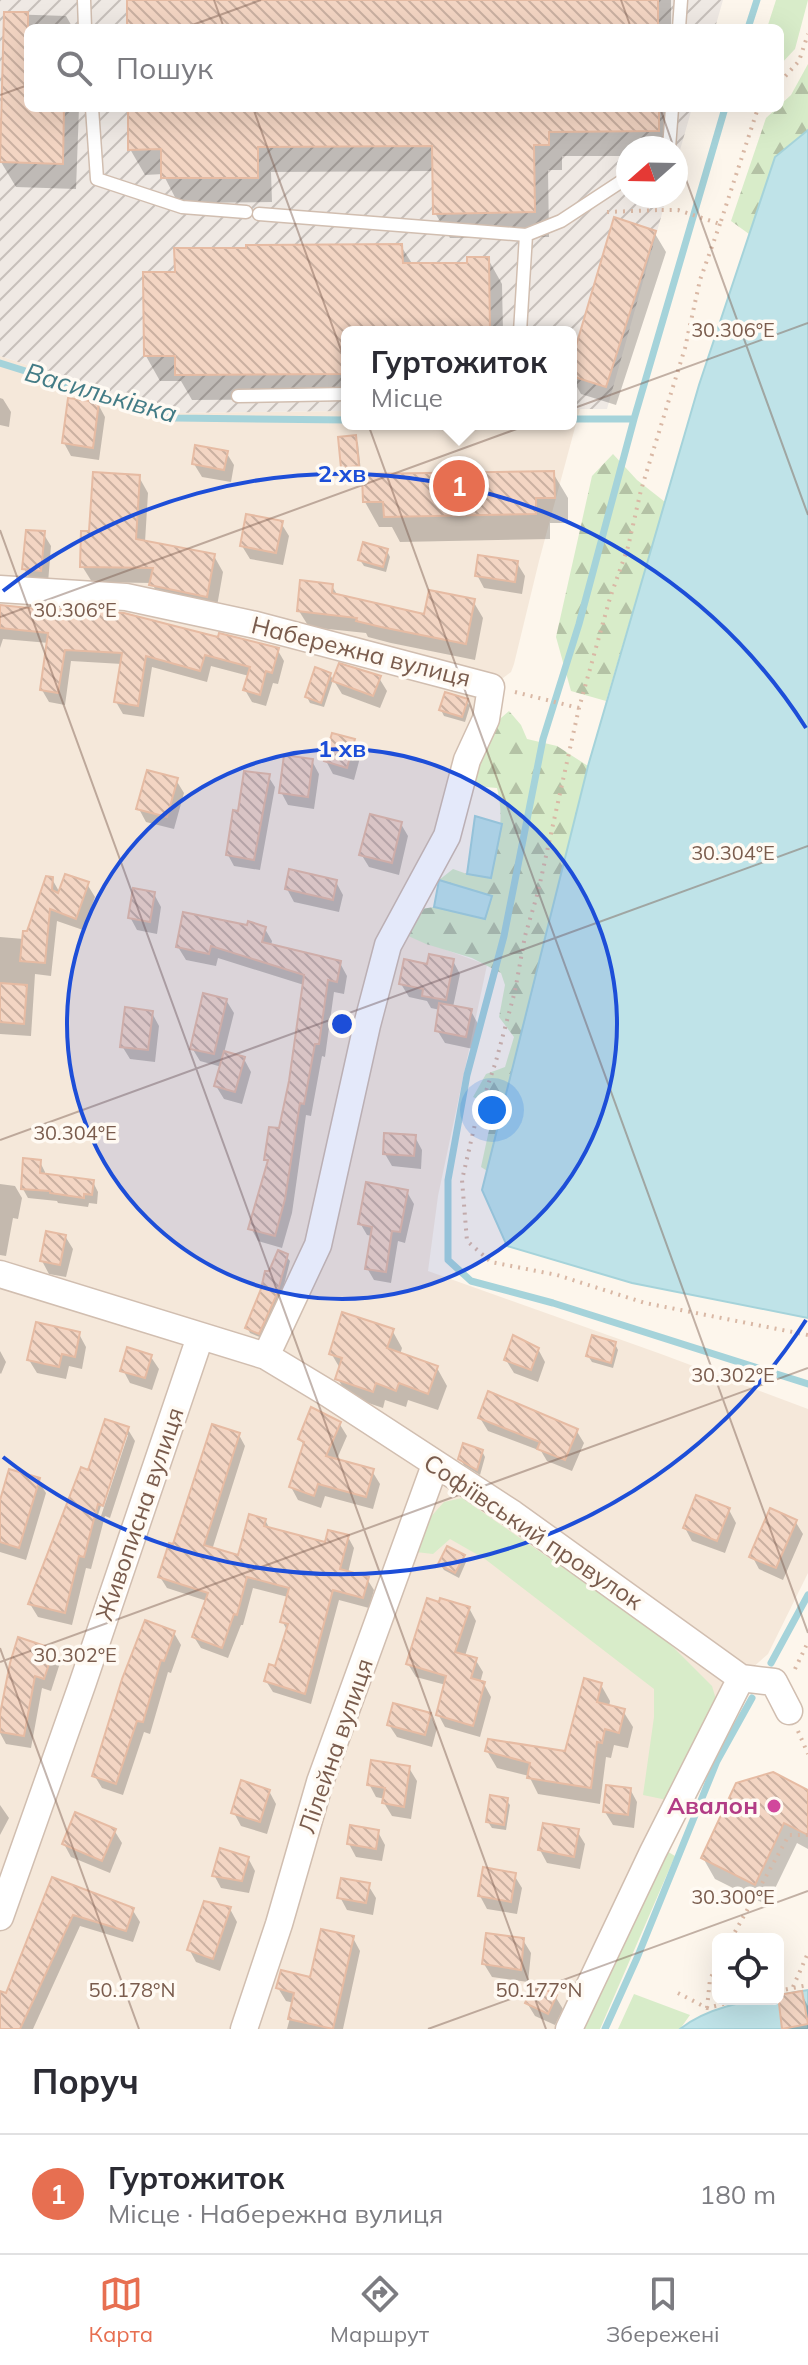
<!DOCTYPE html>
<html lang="uk">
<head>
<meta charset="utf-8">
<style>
  :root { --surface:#fff; --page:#f7f7f7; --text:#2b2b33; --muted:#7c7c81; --line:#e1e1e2; --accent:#e76f51 }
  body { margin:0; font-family:Mulish,sans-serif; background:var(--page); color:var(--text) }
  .controls { position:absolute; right:24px; bottom:24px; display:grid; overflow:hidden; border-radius:12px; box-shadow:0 8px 32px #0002 }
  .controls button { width:72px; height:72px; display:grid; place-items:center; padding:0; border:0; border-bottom:2px solid var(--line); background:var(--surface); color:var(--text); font:40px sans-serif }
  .compass { position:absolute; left:616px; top:136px; width:72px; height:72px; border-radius:50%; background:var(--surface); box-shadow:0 8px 32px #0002; rotate:250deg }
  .you { position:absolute; left:492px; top:1110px; width:28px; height:28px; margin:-20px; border:6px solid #fff; border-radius:50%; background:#1a73e8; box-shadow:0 0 0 12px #1a73e833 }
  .badge { display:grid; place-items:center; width:52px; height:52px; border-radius:50%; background:var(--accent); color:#fff; font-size:26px; font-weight:700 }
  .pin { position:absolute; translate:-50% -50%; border:4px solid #fff; box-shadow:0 2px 8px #0006 }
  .popup { position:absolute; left:341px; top:326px; width:236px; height:104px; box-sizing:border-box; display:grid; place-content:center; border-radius:12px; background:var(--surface); filter:drop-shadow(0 2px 6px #0005); font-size:26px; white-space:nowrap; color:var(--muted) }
  .popup b { font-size:30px; color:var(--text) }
  .popup::after { content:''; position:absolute; left:50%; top:100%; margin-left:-16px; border:16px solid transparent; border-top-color:var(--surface) }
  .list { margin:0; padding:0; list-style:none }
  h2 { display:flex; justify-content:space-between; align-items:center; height:104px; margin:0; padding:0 32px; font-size:34px }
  h2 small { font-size:26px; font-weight:400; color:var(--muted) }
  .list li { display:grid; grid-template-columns:52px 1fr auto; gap:24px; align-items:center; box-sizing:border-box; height:120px; padding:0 32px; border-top:2px solid var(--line) }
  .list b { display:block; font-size:30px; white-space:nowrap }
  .list p { margin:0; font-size:26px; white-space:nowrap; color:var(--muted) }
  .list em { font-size:26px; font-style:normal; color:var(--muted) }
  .icon { flex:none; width:44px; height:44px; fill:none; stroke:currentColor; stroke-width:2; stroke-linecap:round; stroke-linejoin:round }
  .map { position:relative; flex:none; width:808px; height:2029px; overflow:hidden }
  .search { position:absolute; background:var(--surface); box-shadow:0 8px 32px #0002; left:24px; right:24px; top:24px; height:88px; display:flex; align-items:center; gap:20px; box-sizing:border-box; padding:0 28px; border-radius:12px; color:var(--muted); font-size:30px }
  .sheet { height:224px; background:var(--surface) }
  nav { display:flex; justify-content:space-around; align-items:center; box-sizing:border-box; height:112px; border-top:2px solid var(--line); background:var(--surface); font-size:22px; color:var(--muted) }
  nav a { display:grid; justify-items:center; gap:4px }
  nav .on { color:var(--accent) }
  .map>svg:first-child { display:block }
</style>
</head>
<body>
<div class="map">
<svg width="808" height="2029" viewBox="0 0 808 2029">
  <defs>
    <pattern id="industrial-furrows" width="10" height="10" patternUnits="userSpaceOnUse" patternTransform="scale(2)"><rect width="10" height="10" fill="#efe9e4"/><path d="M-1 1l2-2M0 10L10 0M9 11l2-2" fill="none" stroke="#c7c0bb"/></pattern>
    <pattern id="forest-firs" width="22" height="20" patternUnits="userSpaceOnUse" patternTransform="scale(2)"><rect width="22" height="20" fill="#d8ecc9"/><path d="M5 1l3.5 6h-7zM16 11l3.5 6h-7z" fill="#b4c2a5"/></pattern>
    <pattern id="building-back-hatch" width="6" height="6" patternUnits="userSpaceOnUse" patternTransform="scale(2)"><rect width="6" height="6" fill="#f3d5c3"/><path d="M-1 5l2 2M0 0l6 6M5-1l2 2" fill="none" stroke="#cab0a1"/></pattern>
  </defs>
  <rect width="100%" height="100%" fill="#fdf6ec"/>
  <path fill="#f5e8da" d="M0 356 171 413 347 411V424H571V409H580L539 561 514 664 511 672 491 687 406 935 487 965 438 1196 428 1271 661 1354 808 1409V1573L768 1654 741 1678 569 2029H0Z"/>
  <path fill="url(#industrial-furrows)" d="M0 0H723L715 28H28V108H692L676 164V148H628V196H667L607 409H571V332H347V411L171 413 0 356Z"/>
  <path fill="#d8ecc9" d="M776 0H808L795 49 780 65V28H767Z
    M462 1498 662 1636 712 1686 718 1706 667 1800 643 1795 654 1717V1689L485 1559 450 1539 433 1554 416 1552 419 1530 444 1502Z
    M665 1850 675 1856 600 2029H582Z
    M634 1994 690 2015 680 2029H618Z"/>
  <path fill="url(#forest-firs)" d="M808 64V130L775 157 749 234 731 221 766 118 777 108H780V105L791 95Z
    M613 454 637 480 665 502 606 701 571 691 556 637 592 476Z
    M509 711 521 725 527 739 557 746 588 766 579 913 506 1183 481 1167 494 1107 473 1097 486 1074 505 1067 514 1037 499 1017 505 985 501 973 472 958 426 944 406 935 415 910 434 907 484 919 491 896 439 880 453 869 467 874 491 877C498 846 505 819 497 788L473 786 474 765 494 724Z"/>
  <path fill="#bfe3e8" stroke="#a5d3da" stroke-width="2" d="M808 130V1318L632 1283 507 1246 482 1190 588 766 699 385 775 157Z
    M475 816 502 824 491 878 467 874Z
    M439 880 492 896 485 919 434 907Z
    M808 1990V2029H680C705 2009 746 1999 778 1999V1995Z"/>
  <path fill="#0003" fill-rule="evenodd" d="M129 0H671V28H129Z
    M6 14 66 16 73 28H28V108H79L76 189 16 187 1 162Z
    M130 108H672V148H628V156H562V170H548L549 237 450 238 435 213V171L271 172 272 202 178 203 163 174 145 175 130 149Z
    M654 232 666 252 616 405 581 394 571 376V370Z
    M401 246 413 265H469L488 259 502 284 503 332H347V399L192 400 181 381H160L146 356 177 274Z
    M0 398 3 399 11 412 9 427 0 425Z
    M98 404 105 417 99 460 71 456 64 443Z
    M355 437 358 443 361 472 346 473 343 468Z
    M226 452 234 465 231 482 202 477 194 464Z
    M553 473 568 498V523H550V539L400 542 392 527H379L365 502Z
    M139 477 148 493 145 542 214 556 223 572 216 612 161 601 152 583 92 582 82 566 91 533Z
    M281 523 289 536 283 565 250 559 242 546Z
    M43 533 51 546 48 583 32 582 24 569Z
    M387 551 390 557 386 572 364 566 360 560Z
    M517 563 525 576 522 594 484 588 477 575Z
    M332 586 338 596 425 617 473 601 483 618 475 660 391 643 368 637 366 633 309 627 299 611Z
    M0 607 277 649 284 661 278 684 273 683 266 706 252 702 245 690 249 676 211 666 207 682 152 667 144 717 123 714 116 702 122 664 71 661 65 705 49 702 42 690 49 643 3 639 0 648Z
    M330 674 333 680 324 707 310 703 307 697Z
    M379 678 387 691 380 708 342 694 334 681Z
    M466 701 470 706 465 722 444 716 441 710Z
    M353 741 361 754 354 780 333 774 326 761Z
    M312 761 319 774 314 809 288 805 281 792Z
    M268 776 275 787 260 870 234 866 228 855 240 814Z
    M176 780 184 793 174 829 146 822 139 809Z
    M401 824 408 836 399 875 369 867 361 854Z
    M52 879 60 893 87 884 95 897 83 930 57 921 51 976 35 974 31 1036 0 1034V937L24 939Z
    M336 882 343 895 339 912 294 902 287 889Z
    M154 894 161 907 157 934 137 930 130 917Z
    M265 929 272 941 271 946 340 963 347 976 344 994 334 992 325 1057 322 1056 311 1116 306 1115 292 1213 282 1248 258 1241 251 1228 269 1163 266 1159 280 1131 289 1091 304 985 218 958 216 966 186 960 178 947Z
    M453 961 460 974 453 1007 471 1011 478 1024 473 1049 445 1043 437 1030 440 1010 431 1008 427 1001 409 997 401 984Z
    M226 1000 234 1013 224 1053 244 1059 251 1072 242 1104 224 1099 216 1086 222 1067 200 1061 192 1048Z
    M152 1013 159 1026 155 1062 130 1059 122 1046Z
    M415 1137 422 1150 421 1169 392 1166 385 1154Z
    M40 1162 45 1172V1175L93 1182 98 1192 97 1204 89 1203 88 1207 58 1203 57 1201 28 1198 23 1189Z
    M0 1184 15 1186 22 1198 18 1219 13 1218 6 1256 0 1255Z
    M407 1192 414 1204 405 1243 398 1241 391 1283 374 1280 367 1268 372 1236 367 1235 360 1223Z
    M65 1236 73 1249 66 1277 49 1274 42 1261Z
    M286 1256 290 1261 280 1301 262 1338 250 1333 247 1327Z
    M392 1330 402 1348 400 1355 437 1368 447 1386 438 1410 408 1400 406 1407 385 1400 383 1408 348 1396 338 1379 341 1370 331 1353Z
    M79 1334 86 1347 82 1369 69 1366 66 1379 37 1373 29 1360Z
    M615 1344 618 1350 613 1368 592 1362 588 1356Z
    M538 1349 545 1362 538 1382 514 1373 506 1360Z
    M0 1351 6 1362 1 1374 0 1373Z
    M151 1357 159 1369 152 1390 130 1383 123 1370Z
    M480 1418 576 1430 584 1443 572 1471 547 1461 541 1451 488 1431Z
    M339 1423 347 1436 336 1461 372 1471 380 1484 373 1509 325 1496 321 1508 298 1500 291 1487 305 1447 300 1439Z
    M127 1428 135 1441 110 1518 105 1516 91 1569 86 1568 72 1625 38 1617 30 1604 90 1473ZM124 1435H128L101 1516 98 1515Z
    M239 1435 245 1446 212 1550 240 1557 265 1520 270 1529 326 1544 348 1537 354 1548 348 1573 367 1579 374 1590 369 1608 339 1600 311 1704 273 1692 266 1681 277 1668 288 1632 282 1621 288 1597 253 1588 243 1625H241L228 1658 201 1648 194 1637 207 1601 167 1588 160 1577 174 1547Z
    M482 1451 485 1457 480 1475 464 1465 460 1459Z
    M38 1480 46 1493 26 1560 0 1552V1508Z
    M729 1510 736 1523 725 1553 692 1541 685 1528Z
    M795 1521 803 1534 783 1580 759 1569 752 1556Z
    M463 1557 466 1562 459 1578 444 1570 440 1564Z
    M469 1608 476 1621 465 1656 475 1659 483 1672 480 1683 484 1684 491 1697 480 1737 445 1727 438 1714 446 1685 416 1677 408 1664Z
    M174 1633 181 1645 171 1673 168 1672 150 1734 144 1732 123 1795 102 1788 94 1775Z
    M53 1650 60 1663 51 1691 42 1688 31 1748 6 1744 0 1733V1724Z
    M601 1685 610 1701 609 1707 623 1711 633 1727 628 1748 614 1745 611 1758 606 1757 600 1804 538 1794 529 1776 497 1768 487 1751 566 1754Z
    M430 1715 437 1728 432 1747 397 1737 389 1725Z
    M409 1768 417 1781 411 1819 392 1816 384 1803 385 1799 376 1797 369 1784Z
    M630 1789 637 1802 634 1828 613 1825 605 1812Z
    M269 1791 276 1804 267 1834 241 1826 234 1813Z
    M808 1792V1849L797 1843 767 1905 715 1879 703 1858Z
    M506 1800 510 1805 506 1830 492 1828 488 1822Z
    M0 1805 9 1818 0 1835Z
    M114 1830 122 1843 110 1873 71 1857 64 1844Z
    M577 1831 585 1844 580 1869 547 1863 540 1850Z
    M378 1832 385 1845 382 1861 356 1857 349 1844Z
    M248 1858 255 1871 249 1893 221 1888 214 1875Z
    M514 1875 522 1888 517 1914 487 1909 480 1896Z
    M53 1880 132 1909 140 1922 133 1942 80 1926 33 2029H0V2002L7 1996Z
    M368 1885 376 1898 373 1915 347 1910 340 1897Z
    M230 1909 237 1922 220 1971 196 1962 189 1949Z
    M353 1938 360 1951 343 2029H287L294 2003 286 2001 278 1988 311 1980Z
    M523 1940 531 1953 528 1982 492 1977 484 1964Z
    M801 1993 808 2006V2029H785L778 1997Z
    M555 1996 563 2009 555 2025 535 2016 527 2003Z"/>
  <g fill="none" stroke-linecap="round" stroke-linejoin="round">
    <path stroke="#a5d3da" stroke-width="7" d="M748 28 757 0
      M725 108 634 419 579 624 543 739 504 936 467 1075 448 1180V1260L471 1281 553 1303 808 1384
      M0 363 175 418 347 420
      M571 419H634
      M771 1663 808 1595
      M605 2029 637 1958 717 1761 752 1698"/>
  </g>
  <path fill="url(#building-back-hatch)" stroke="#e6bba3" stroke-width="2" d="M127 0H658V28H127Z
    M4 12H28V108H64L63 164 0 162Z
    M128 108H659V131L549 132V145H534L535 212 433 214 432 146 258 147V178H161V149L128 150Z
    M614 217 656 231 606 387 571 376V363Z
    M402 244 403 263H467V257H489L490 332H347V374L175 375V356H144L143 272H175L174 248H246V245Z
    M68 398 99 402 93 448 62 443Z
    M356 435 359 466 341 468 338 437Z
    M195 445 228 451 224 470 192 464Z
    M554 471 555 498H536V514L384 517 383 502H363L362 474Z
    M93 472 140 475 136 539 215 554 207 597 149 585 153 568 80 567 81 531H89Z
    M246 514 283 521 276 553 240 546Z
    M26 530 45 531 41 571 22 569Z
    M363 542 388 549 383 567 358 560Z
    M478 555 518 561 515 582 475 576Z
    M300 580 333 584 332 593 424 614 429 590 475 599 466 644 381 627 356 621 357 618 297 611Z
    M0 605 57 611V609L71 610 97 615V611L124 613 218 637 219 633 279 648 272 673 266 671 260 695 243 690 250 667 205 655 200 671 146 656 138 706 114 702 122 653 65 650 58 693 40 690 48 633 0 628Z
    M339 663 381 676 373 696 332 681Z
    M315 667 331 673 321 703 305 697Z
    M445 692 468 699 462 717 439 710Z
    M332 733 355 739 347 768 324 761Z
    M284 755 313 759 308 797 279 793Z
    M147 770 178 778 167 817 136 809Z
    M244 771 270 774 254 860 226 855 233 810 238 811Z
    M370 814 402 822 392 863 359 855Z
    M289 869 337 880 333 900 285 889Z
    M65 874 89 882 76 919 50 909 45 963 20 961 23 931H27L46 876 53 877 52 890 58 893Z
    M133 888 155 892 150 922 128 918Z
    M183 912 247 925 248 921 266 927 262 942 341 961 337 982 328 980 319 1044H315L304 1104 300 1103 285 1199 275 1236 248 1229 268 1160H264L269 1127 279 1128 289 1081 304 975 211 946 209 954 176 947Z
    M429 954 454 959 446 1000 422 996 423 989 399 984 404 959 427 964Z
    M0 983 27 985 24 1024 0 1022Z
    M203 993 227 999 214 1054 190 1049Z
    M439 1003 472 1009 466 1037 435 1031Z
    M125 1007 153 1011 148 1050 120 1047Z
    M224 1051 245 1057 235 1092 214 1086Z
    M384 1133 416 1135 414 1156 383 1154Z
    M23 1158 41 1160 40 1173 94 1180 92 1195 84 1194V1198L50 1193V1191L21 1189Z
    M366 1182 408 1190 400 1232 392 1231 386 1272 365 1269 372 1227 358 1224Z
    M46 1231 66 1235 60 1265 40 1261Z
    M278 1250 288 1254 277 1294 259 1334 245 1328 261 1289 265 1271H269Z
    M342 1312 394 1329 387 1348 438 1366 428 1394 399 1383 396 1391 376 1383 373 1392 335 1379 342 1358 329 1354Z
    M36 1322 80 1332 75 1357 62 1354 59 1367 27 1360Z
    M513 1335 539 1348 531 1370 504 1360Z
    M592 1335 616 1342 611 1363 586 1356Z
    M127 1347 152 1355 145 1378 120 1371Z
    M488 1391 578 1429 565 1460 537 1449 540 1442 478 1418Z
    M311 1407 341 1422 326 1456 374 1469 366 1497 318 1484 314 1496 289 1487 304 1442 298 1439Z
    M105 1419 129 1427 103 1506 98 1504 84 1557 79 1556 65 1613 28 1604 81 1467 88 1470Z
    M212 1424 240 1433 204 1545 238 1555 249 1514 266 1519 264 1526 325 1542 328 1530 349 1535 340 1569 369 1577 363 1598 333 1590 305 1694 264 1681 269 1664 275 1666 288 1624 280 1622 289 1588 247 1577 237 1615 234 1614 222 1648 192 1637 208 1593 158 1577 169 1543 173 1544Z
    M463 1443 483 1450 477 1470 458 1459Z
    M9 1469 40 1478 19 1548 0 1542V1500Z
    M696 1495 730 1508 717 1541 683 1528Z
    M770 1508 797 1520 776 1568 749 1557Z
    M447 1546 465 1555 455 1573 438 1564Z
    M427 1598 439 1602 440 1598 470 1607 455 1652 477 1658 471 1678 485 1682 473 1726 436 1715 446 1676 406 1664Z
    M145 1620 175 1631 164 1661 161 1660 143 1722 137 1721 116 1784 92 1776 122 1679Z
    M18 1637 54 1649 44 1679 35 1676 24 1736 0 1732V1714L10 1663Z
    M584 1678 602 1683 597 1702 625 1709 619 1733 605 1729 602 1743 597 1742 591 1788 527 1778 530 1763 485 1751 488 1739 565 1751Z
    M393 1703 431 1713 425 1735 387 1725Z
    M371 1760 410 1766 404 1807 382 1803 385 1788 367 1785Z
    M773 1772 808 1790V1835L784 1823 755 1885 701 1858 736 1783Z
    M241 1780 270 1790 260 1822 231 1813Z
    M606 1785 631 1788 628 1815 603 1812Z
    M490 1795 508 1798 504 1825 486 1822Z
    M75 1812 116 1829 102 1861 62 1844Z
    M543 1823 579 1829 574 1857 538 1850Z
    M350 1825 379 1830 376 1849 347 1844Z
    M220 1848 249 1857 242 1881 212 1876Z
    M483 1867 516 1873 511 1902 478 1896Z
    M52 1877 134 1908 126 1931 73 1915 20 2029H0V1991L6 1993Z
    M341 1878 370 1883 366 1903 337 1898Z
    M204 1901 231 1907 213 1959 187 1950Z
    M321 1929 354 1936 333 2029 288 2019 294 1993 276 1988 281 1970 310 1977Z
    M486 1933 524 1938 521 1970 482 1964Z
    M534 1984 557 1995 548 2014 525 2003Z
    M802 1991 808 2024 782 2029 778 1995Z"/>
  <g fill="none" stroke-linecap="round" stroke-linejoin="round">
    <g stroke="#d1beb0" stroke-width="15">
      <path id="service" d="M84 0 85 28
        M679 28 681 0
        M92 108 97 179 182 207 246 212
        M669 148 672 108
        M259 214 526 235
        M520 332 526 235 561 221 628 177
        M238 396 347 394"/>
    </g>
    <g stroke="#d1beb0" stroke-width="29">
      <path id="minor" d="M0 589 126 597 256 625 491 687 486 719 467 760 447 836 388 945 367 1025 318 1245 266 1356
        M0 1274 266 1356 329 1394 513 1514 741 1678 774 1682 789 1711
        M0 1917 82 1685 200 1337
        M244 2029 279 1924 320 1782 435 1465
        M569 2029 653 1852 741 1678"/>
    </g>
    <path stroke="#d9b8a5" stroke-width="4" stroke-dasharray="2 6" stroke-linecap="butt" d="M780 82 799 61 808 34
      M663 196 660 210H678L720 224 758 108
      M607 212 660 210
      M720 224 700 280 685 348 641 490 628 547 610 598 579 708 538 892 525 936 515 991 496 1061 475 1124 462 1180 467 1241 491 1262 557 1275 645 1303 808 1335
      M515 692 579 708
      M795 1669 808 1642
      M798 1731 808 1754
      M731 1939 789 1835H808
      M793 1987 808 1953
      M778 1991 808 1985
      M678 1993 707 2008 744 1999
      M707 2008 710 1979 718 1964"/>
    <use href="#service" stroke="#fff" stroke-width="12"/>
    <use href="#minor" stroke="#fff" stroke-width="26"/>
  </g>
  <path fill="none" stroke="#7a5c4d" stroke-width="2" stroke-opacity="0.45" d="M214 0 224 28M621 0 631 28M184 28 261 0M0 95 28 85M253 108 808 1633M660 108 674 148M676 152 808 515M0 530 546 2029M0 617 808 323M0 1140 808 846M0 1648 139 2029M0 1662 808 1368M428 2029 808 1891"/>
  <circle cx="342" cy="1024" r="275" fill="#1d4ed8" fill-opacity=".12"/>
  <g fill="none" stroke="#1d4ed8" stroke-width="4">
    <circle cx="342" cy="1024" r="275"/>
    <path d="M806 1320A550 550 0 0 1 3 1457M3 591A550 550 0 0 1 806 728"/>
  </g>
  <circle fill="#d1479c" stroke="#fffaf3" stroke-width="3" cx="774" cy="1806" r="8"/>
  <g text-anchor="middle" stroke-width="7" stroke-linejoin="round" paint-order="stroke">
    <g font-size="24" fill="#7a5c4d" stroke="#fffaf3">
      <text transform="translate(361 652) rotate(14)" y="8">Набережна вулиця</text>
      <text transform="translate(140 1514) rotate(-71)" y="8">Живописна вулиця</text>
      <text transform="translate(533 1532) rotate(34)" y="8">Софіївський провулок</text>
      <text transform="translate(336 1746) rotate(-71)" y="8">Лілейна вулиця</text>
    </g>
    <g font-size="24" font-weight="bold" fill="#b23c85" stroke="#fffaf3" text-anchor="end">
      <text x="758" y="1814">Авалон</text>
    </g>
    <g font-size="26" font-style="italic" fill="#437c86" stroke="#fffaf3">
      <text transform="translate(101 393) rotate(16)" y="9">Васильківка</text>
    </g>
  </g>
  <g font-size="20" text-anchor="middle" fill="#7a5c4d" stroke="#fffaf3" stroke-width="7" stroke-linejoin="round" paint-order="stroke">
    <text x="733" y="337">30.306°E</text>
    <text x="75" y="617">30.306°E</text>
    <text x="733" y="860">30.304°E</text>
    <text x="75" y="1140">30.304°E</text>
    <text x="733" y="1382">30.302°E</text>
    <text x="75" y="1662">30.302°E</text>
    <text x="733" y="1904">30.300°E</text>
    <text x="132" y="1997">50.178°N</text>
    <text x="539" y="1997">50.177°N</text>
  </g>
  <circle cx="342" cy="1024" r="12" fill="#1d4ed8" stroke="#fffaf3" stroke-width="4"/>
  <g font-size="24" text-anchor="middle" font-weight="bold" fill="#1d4ed8" stroke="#fffaf3" stroke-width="7" stroke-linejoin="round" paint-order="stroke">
    <text x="342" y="482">2 хв</text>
    <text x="342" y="757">1 хв</text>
  </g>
</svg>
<div class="controls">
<button><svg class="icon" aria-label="locate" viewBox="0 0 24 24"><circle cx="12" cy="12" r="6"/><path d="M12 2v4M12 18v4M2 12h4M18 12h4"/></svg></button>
</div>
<svg class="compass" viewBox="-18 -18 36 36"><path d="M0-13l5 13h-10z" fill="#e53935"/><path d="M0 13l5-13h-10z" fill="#7c7c81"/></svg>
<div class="you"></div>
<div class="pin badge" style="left:459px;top:486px">1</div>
<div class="popup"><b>Гуртожиток</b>Місце</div>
<div class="search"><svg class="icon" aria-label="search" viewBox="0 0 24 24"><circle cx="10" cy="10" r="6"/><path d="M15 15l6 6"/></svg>Пошук</div>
</div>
<section class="sheet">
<h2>Поруч<small></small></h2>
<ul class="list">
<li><span class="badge">1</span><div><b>Гуртожиток</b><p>Місце · Набережна вулиця</p></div><em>180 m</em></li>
</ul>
</section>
<nav>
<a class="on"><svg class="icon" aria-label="map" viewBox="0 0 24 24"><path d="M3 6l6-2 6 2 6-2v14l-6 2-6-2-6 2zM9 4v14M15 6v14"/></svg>Карта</a>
<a><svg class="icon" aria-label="directions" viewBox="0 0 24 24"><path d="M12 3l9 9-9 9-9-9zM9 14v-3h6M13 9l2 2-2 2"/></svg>Маршрут</a>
<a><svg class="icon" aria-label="saved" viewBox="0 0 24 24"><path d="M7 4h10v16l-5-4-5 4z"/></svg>Збережені</a>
</nav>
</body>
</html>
